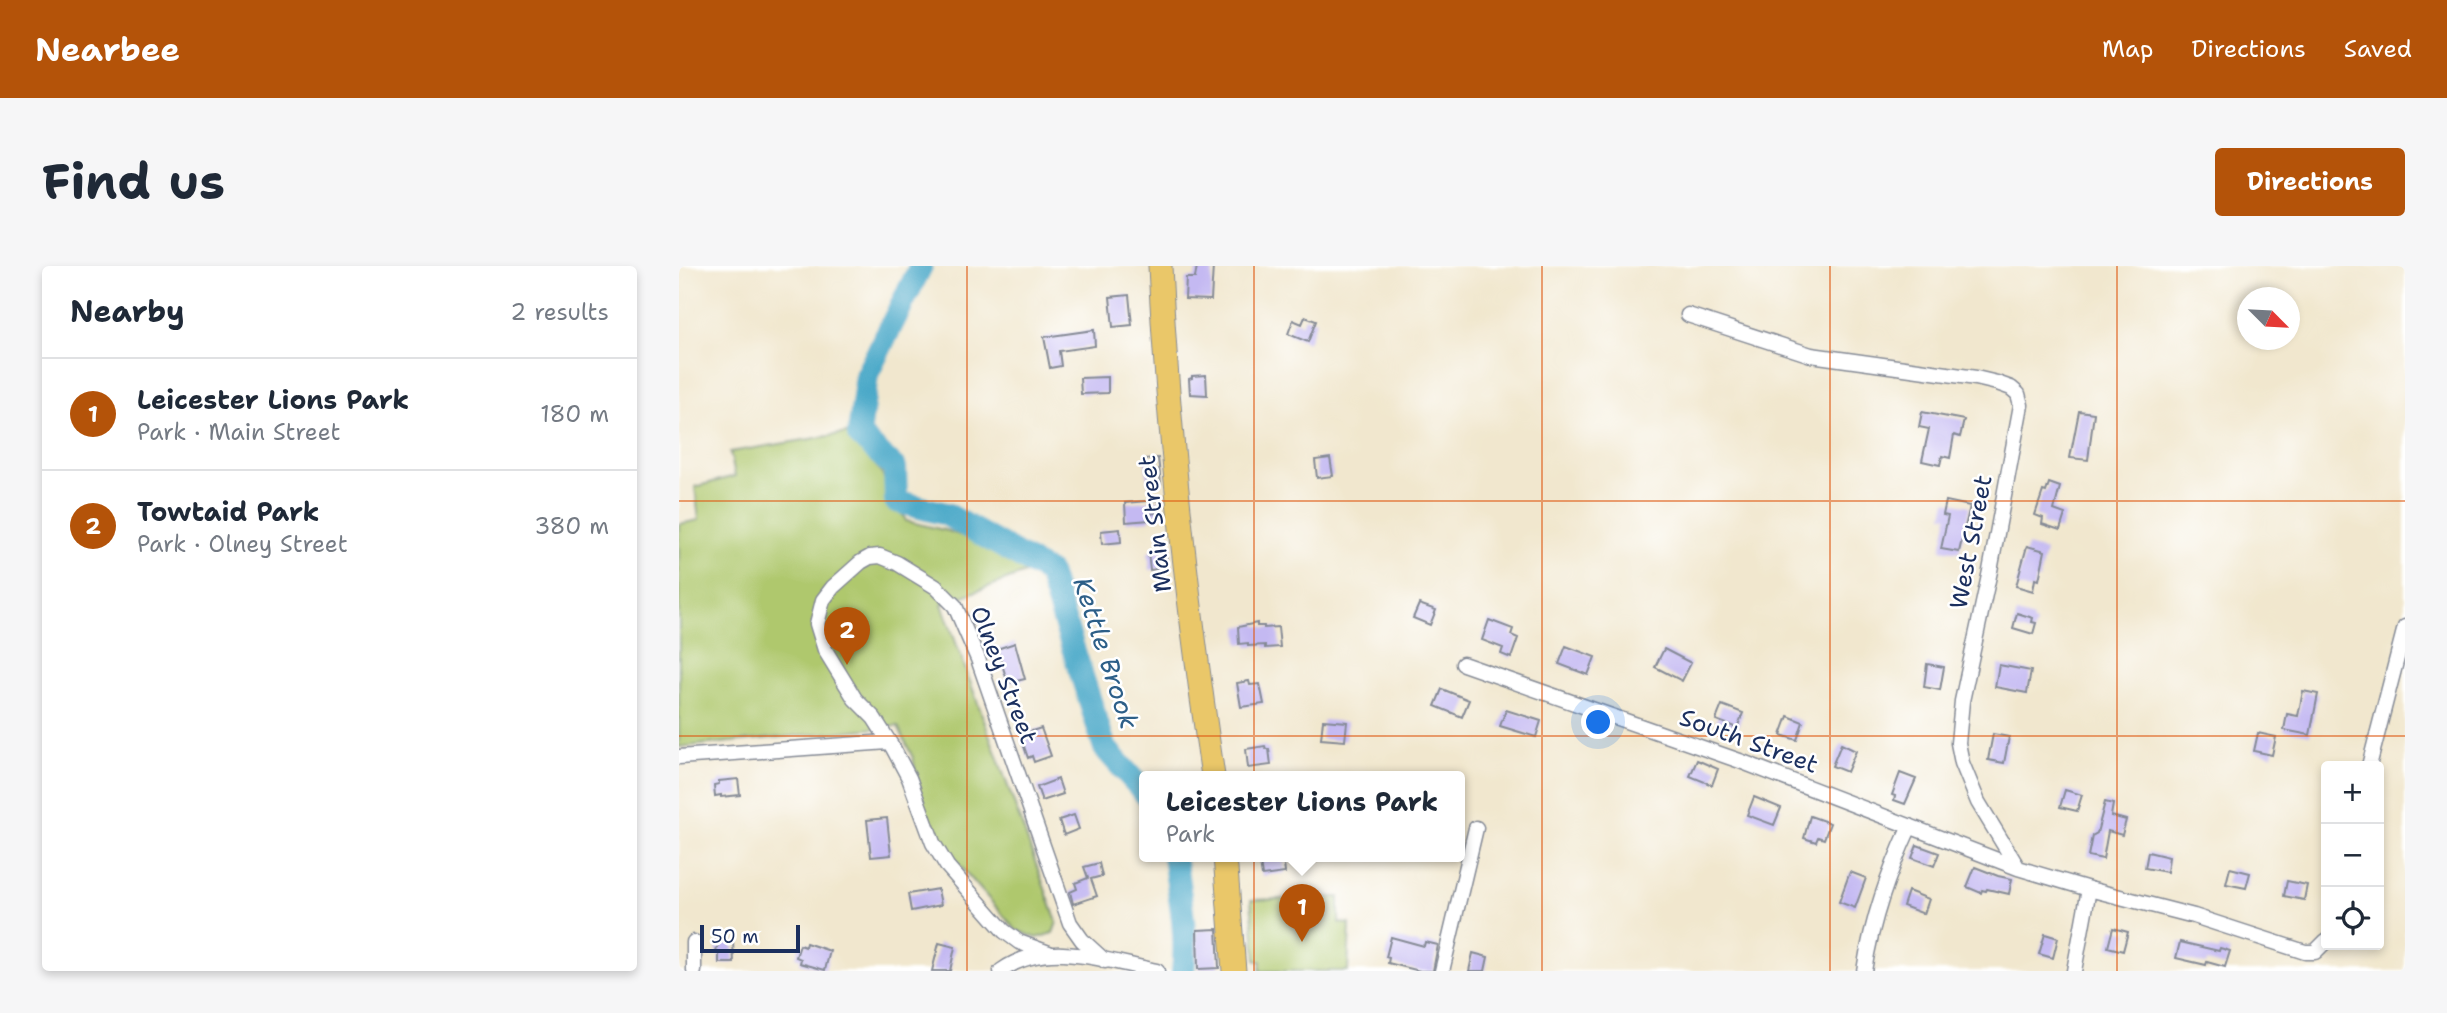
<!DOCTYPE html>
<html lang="en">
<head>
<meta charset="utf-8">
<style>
  :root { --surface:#fff; --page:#f6f6f7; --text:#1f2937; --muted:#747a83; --line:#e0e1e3; --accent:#b45309 }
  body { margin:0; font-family:"Shantell Sans",sans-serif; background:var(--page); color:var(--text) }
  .controls { position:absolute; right:21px; bottom:21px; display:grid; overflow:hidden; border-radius:7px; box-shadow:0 4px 10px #0003 }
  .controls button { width:63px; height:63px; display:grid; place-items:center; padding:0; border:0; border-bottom:2px solid var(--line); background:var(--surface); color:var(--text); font:35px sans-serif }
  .compass { position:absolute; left:1558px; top:21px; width:63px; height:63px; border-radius:50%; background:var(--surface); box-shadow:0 4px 10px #0003; rotate:114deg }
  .scale { position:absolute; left:21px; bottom:18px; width:100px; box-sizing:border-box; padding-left:7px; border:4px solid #1b2f5e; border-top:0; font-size:19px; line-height:24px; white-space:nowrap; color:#1b2f5e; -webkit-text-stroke:5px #fff; paint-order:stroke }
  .you { position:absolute; left:920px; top:457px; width:24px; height:24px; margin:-18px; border:5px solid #fff; border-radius:50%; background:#1a73e8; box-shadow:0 0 0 10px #1a73e833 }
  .badge { display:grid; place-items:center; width:46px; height:46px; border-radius:50%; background:var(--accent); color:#fff; font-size:23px; font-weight:700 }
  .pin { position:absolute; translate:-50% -58px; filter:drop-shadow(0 2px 4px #0008) }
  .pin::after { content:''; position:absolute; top:37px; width:24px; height:21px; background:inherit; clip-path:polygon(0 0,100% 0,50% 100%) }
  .popup { position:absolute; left:460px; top:505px; width:326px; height:91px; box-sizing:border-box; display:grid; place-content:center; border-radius:7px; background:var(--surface); filter:drop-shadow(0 2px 5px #0005); font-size:23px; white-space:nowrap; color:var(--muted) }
  .popup b { font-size:26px; color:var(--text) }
  .popup::after { content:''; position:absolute; left:50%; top:100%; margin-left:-14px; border:14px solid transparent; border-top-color:var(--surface) }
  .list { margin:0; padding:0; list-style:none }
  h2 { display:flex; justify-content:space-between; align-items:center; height:91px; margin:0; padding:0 28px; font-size:30px }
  h2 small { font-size:23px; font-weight:400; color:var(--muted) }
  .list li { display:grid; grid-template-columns:46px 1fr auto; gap:21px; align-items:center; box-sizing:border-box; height:112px; padding:0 28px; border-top:2px solid var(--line) }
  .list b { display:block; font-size:26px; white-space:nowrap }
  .list p { margin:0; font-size:23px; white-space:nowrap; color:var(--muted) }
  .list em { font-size:23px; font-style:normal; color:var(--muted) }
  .icon { flex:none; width:38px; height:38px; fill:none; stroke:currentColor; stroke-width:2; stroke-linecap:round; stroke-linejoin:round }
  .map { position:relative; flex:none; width:1726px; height:705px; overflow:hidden; border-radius:7px }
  header { display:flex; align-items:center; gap:42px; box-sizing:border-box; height:98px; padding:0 35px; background:var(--accent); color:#fff }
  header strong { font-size:33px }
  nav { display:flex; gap:38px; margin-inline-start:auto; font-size:24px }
  .intro { display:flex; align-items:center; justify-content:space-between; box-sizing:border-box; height:168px; padding:0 42px }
  h1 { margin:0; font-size:49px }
  .button { padding:18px 32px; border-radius:7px; background:var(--accent); color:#fff; font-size:24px; font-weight:700 }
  main { display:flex; gap:42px; padding:0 42px }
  aside { flex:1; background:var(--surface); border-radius:7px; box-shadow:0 4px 10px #0003 }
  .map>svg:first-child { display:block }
</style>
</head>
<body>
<header>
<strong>Nearbee</strong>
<nav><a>Map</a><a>Directions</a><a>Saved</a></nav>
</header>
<div class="intro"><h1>Find us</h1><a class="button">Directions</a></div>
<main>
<aside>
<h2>Nearby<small>2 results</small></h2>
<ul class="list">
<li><span class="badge">1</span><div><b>Leicester Lions Park</b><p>Park · Main Street</p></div><em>180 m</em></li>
<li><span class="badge">2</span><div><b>Towtaid Park</b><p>Park · Olney Street</p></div><em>380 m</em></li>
</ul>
</aside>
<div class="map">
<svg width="1726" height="705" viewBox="0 0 1726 705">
  <rect width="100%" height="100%" fill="#fff"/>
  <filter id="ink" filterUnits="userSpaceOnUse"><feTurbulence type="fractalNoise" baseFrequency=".0143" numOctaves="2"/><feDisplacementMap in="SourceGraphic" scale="14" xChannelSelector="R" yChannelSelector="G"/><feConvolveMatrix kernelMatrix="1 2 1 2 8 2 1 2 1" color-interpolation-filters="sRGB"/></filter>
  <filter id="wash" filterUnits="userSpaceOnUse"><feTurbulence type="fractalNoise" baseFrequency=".00686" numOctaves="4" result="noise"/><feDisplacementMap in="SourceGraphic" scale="28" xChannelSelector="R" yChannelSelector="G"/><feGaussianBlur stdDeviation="1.57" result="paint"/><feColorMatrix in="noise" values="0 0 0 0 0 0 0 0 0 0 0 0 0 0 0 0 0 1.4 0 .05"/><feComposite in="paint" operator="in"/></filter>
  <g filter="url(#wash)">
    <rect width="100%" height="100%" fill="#f1e7ce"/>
    <path fill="#afc86d" stroke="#657c66" stroke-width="2" d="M168 167 201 204 227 255 269 265 319 282 354 304 263 338 378 656 374 667 358 672 337 664 261 577 243 538 234 492 219 460 0 481V258L20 254 16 221 56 210 51 186Z
      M660 631V657L671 658 669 705H581L582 695H577L572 634Z"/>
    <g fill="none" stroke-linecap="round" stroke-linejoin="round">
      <path stroke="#49a8c8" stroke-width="24" d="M242 0 188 108 180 169 216 202 217 235 267 248 370 307 426 482 466 527
        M495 590C500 627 509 668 504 705"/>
    </g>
    <g id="blocks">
      <path fill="#c4b9f2" d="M518 0H534L532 34 506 33 507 12H516Z
        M450 29 453 59 434 61 431 31Z
        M626 51 637 55 629 76 609 68 614 54 623 58Z
        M415 64 416 80 380 85 382 100 371 102 365 71Z
        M527 109 528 129 511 128 510 113 513 112V110Z
        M429 111V127L402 128 401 112Z
        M1400 145 1415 147 1409 194 1391 192Z
        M1243 146 1285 154 1281 171 1275 169 1271 192 1263 190 1261 199 1243 195 1250 163 1240 161Z
        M479 192 482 218 469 219 466 193Z
        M651 192 654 210 638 212 636 194Z
        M1370 217 1381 221 1375 244 1386 248 1381 264 1363 258 1364 252 1356 249 1364 225 1367 226Z
        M480 234 482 246 471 248V254L447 256 446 237Z
        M1267 235 1291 240 1280 286 1262 283 1269 250 1264 249Z
        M441 263 442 276 423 278 422 265Z
        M1348 280 1366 285 1360 314 1356 313 1354 325 1337 320Z
        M487 284 488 302 471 304 469 286Z
        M740 338 757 344 751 359 734 352Z
        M1338 347 1354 352 1353 356 1357 357 1354 368 1334 362Z
        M810 354 834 363 832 369 839 372 832 392 822 388 824 382 803 374Z
        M578 357V360H585V362L599 361 601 381 586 382V379L569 380V377L560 378 559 361Z
        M336 377 346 413 329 417 318 383Z
        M887 380 916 391 909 409 880 398Z
        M985 383 1012 397 1003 415 976 401Z
        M1248 398 1265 401 1261 424 1245 421Z
        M1320 399 1352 405 1348 427 1316 421Z
        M570 415 571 419 581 418 585 438 562 441 558 417Z
        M763 423 790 434 783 451 756 440Z
        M1624 425 1639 428 1631 469 1605 464 1608 448 1619 450Z
        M1043 439 1064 447 1058 462 1037 454Z
        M827 444 862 455 857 471 821 460Z
        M1109 450 1124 456 1118 474 1102 469Z
        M644 454 668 456 666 475 642 473Z
        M362 462 372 490 355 496 353 490 349 492 341 469Z
        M1579 467 1597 471 1593 489 1575 485Z
        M1314 468 1330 471 1325 497 1309 494Z
        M1162 478 1177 485 1168 506 1153 500Z
        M586 480 587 483H590L592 499 569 502 567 483Z
        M1018 494 1039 503 1033 519 1011 510Z
        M1221 507 1237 513 1226 538 1215 534 1216 530 1213 529Z
        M59 513 61 529 42 531V529L36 530 35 519 40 518V515Z
        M379 513 384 528 363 535 358 521Z
        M1386 524 1403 529 1398 545 1381 541Z
        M1075 531 1102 542 1095 559 1068 549Z
        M1426 536 1434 538 1432 550 1447 554 1443 569 1429 565 1424 593 1409 590 1413 570 1418 567Z
        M395 549 400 563 385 569 380 554Z
        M1131 550 1151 557 1145 573 1139 571 1137 576 1125 572Z
        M208 552 212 589 192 591 188 554Z
        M1238 579 1260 587 1255 600 1233 592Z
        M1469 586 1490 591 1488 606 1466 602Z
        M580 590H604L606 607 583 610Z
        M420 597 423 610 412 613 418 630 394 638 391 626 398 623 396 617 409 612 405 601Z
        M1296 601 1319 610 1333 613 1330 628 1308 623 1307 625 1303 624 1302 627 1288 621Z
        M1551 602 1571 607 1567 622 1547 618Z
        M1171 606 1187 612 1176 642 1160 636Z
        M1608 615 1628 619 1625 634 1605 630Z
        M259 623 262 639 232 645 229 628Z
        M1229 625 1250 633 1245 648 1224 640Z
        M1434 662 1449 666 1444 685 1429 681Z
        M538 663 540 702 519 703 518 664Z
        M1366 668 1379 672 1374 692 1360 688Z
        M712 671 745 680 746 676 759 679 754 705H741L709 697 710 692 707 691Z
        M40 674H54L55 697H40V687L37 685Z
        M1501 676 1540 685 1541 682 1551 685 1546 701 1528 696 1527 699 1497 692Z
        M127 677 151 685 146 704 121 697 122 693 117 691 121 679 126 681Z
        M260 677 276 681 271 705H253Z
        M794 687 809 691 806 705H790Z"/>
    </g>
  </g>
  <g filter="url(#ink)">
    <use href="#blocks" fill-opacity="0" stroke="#868b96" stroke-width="2"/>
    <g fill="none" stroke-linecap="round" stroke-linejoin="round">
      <g stroke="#868b96" stroke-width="17">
        <path id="minor" d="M1009 49 1132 89 1297 112 1318 117 1332 122 1339 128 1342 139 1311 305 1283 435 1279 477 1283 497 1299 536 1339 602 1410 623 1395 705
          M784 398 1061 495 1339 602
          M0 491 209 476
          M1690 500 1726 361
          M1410 623 1515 650 1626 686H1636L1647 675
          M15 676V705
          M370 687 340 676 325 665 268 600 254 577 230 512 214 482 195 452 176 433 146 384 138 358 144 334 154 321 182 296 191 291 201 290 218 297 257 321 276 340 299 393 391 657 403 674 426 695
          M322 705C367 672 427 695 478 705
          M763 705 797 562
          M1185 705C1193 653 1209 608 1231 560"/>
      </g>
      <g stroke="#868b96" stroke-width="25">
        <path id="trunk" d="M481 0C489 171 509 341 534 510
          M546 590 555 705"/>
      </g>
      <use href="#minor" stroke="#fff" stroke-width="14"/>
      <use href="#trunk" stroke="#eac769" stroke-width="23"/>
    </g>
  </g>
  <path fill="none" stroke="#de5710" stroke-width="2" stroke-opacity="0.55" d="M288 0V705M575 0V705M863 0V705M1151 0V705M1438 0V705M0 235H1726M0 470H1726"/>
  <g text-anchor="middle" stroke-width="5" stroke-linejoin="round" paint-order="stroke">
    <g font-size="24" fill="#1b2f5e" stroke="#fff">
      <text transform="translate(476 258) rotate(-97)" y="8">Main Street</text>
      <text transform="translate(1292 276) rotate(-79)" y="8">West Street</text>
      <text transform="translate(325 409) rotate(69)" y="8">Olney Street</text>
      <text transform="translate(1070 475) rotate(20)" y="8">South Street</text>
    </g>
    <g font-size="26" font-style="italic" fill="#2d5f88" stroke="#fff">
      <text transform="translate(427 387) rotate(72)" y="9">Kettle Brook</text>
    </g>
  </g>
</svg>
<div class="controls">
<button>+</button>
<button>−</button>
<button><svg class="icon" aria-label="locate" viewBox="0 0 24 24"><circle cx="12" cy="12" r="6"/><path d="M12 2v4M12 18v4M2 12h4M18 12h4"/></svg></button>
</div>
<svg class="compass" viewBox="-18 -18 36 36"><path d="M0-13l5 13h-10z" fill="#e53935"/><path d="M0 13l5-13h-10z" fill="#747a83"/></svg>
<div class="scale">50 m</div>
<div class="you"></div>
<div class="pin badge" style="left:623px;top:676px">1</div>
<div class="popup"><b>Leicester Lions Park</b>Park</div>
<div class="pin badge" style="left:168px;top:399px">2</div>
</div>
</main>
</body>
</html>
